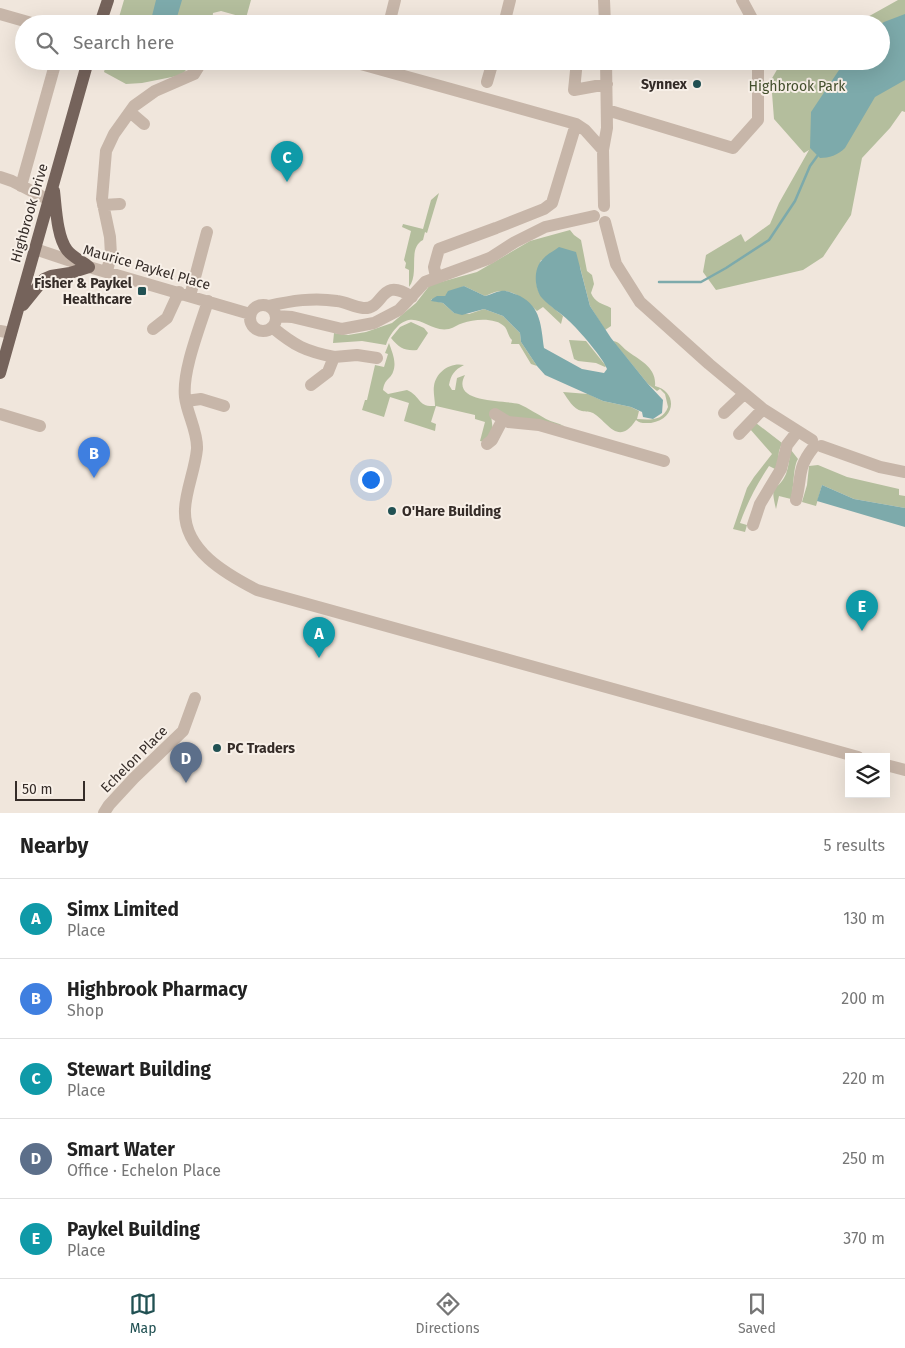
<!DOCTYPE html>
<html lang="en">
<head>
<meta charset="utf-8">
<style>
  :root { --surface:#fff; --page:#f2f2f2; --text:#222; --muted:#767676; --line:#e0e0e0; --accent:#215153 }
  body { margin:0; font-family:"Fira Sans",sans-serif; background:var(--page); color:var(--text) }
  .controls { position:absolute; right:15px; bottom:15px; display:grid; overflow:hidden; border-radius:0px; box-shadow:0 5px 20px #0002 }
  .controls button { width:45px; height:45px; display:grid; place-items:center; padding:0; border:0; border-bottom:1px solid var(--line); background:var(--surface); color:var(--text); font:25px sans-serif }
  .scale { position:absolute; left:15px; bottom:12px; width:70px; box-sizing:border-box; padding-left:5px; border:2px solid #352c28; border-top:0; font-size:14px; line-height:18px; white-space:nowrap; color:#352c28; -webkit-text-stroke:4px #f8f0e8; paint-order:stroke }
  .you { position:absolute; left:370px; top:479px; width:18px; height:18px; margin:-12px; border:4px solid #fff; border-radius:50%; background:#1a73e8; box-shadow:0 0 0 8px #1a73e833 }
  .badge { display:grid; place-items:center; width:32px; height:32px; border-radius:50%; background:var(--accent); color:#fff; font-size:16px; font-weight:700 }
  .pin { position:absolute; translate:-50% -41px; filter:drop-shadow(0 1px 2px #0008) }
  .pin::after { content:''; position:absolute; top:26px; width:18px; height:15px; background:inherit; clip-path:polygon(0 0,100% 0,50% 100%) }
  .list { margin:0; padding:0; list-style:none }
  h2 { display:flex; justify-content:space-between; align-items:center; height:65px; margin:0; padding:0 20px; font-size:21px }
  h2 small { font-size:16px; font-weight:400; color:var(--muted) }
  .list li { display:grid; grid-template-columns:32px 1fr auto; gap:15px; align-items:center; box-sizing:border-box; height:80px; padding:0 20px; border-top:1px solid var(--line) }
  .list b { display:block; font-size:19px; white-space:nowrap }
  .list p { margin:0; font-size:16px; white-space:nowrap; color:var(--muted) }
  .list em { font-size:16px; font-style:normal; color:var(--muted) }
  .icon { flex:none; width:28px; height:28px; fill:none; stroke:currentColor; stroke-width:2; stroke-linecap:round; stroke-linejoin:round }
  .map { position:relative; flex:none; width:905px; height:813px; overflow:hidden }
  .search { position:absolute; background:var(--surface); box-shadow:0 5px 20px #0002; left:15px; right:15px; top:15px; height:55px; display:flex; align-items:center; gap:12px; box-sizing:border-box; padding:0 18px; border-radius:28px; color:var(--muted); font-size:19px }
  .sheet { height:465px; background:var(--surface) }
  nav { display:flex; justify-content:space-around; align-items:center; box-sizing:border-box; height:70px; border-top:1px solid var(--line); background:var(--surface); font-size:14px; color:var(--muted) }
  nav a { display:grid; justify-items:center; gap:2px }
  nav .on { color:var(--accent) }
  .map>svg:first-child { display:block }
</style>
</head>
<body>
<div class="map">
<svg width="905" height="813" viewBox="0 0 905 813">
  <rect width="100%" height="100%" fill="#f0e6dc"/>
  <path fill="#b4be9d" d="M124 0H251L246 18 221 11 213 13 212 24H117Z
    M898 0H905V112L902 111 890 128 862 158 851 215 823 257 803 270 716 290 703 272 706 255 741 234 745 242 770 224 779 203 809 150 804 153 774 119 771 80 782 61H881V24H855Z
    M107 61H193L182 75 142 83 126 84 104 72Z
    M439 193 427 233 425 232 423 240C407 248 420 273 409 287V270L405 268 406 263 404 260 411 231 402 227 403 224 423 229 431 200Z
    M570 230 574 235 581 240 587 271 592 275 594 284 591 293C595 303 602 303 611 308V326L605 330 590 306 580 267 541 260C530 292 540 296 563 316L561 324 543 307 537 311C527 302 515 290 501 291 496 291 490 294 485 296L464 286 445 296 432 299 431 300 443 303 454 313 469 314 484 309 503 316 520 333 521 342 537 366 531 364 519 344H511L512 340C508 336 508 331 505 327 496 317 474 319 463 323 458 324 454 328 449 329 428 333 417 309 398 326 393 331 388 338 386 345L362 341 333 343 334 333 348 335 366 332 392 323 416 303 430 285 477 272 530 241Z
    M411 322 424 328 428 333 417 350C405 351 399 348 391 338L400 327Z
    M569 340 586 341 606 366 605 367 596 363 578 361 574 359Z
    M613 341C620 342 621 346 626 350 639 360 657 367 655 386 677 391 677 419 651 423 645 423 640 424 636 420 618 447 608 422 593 413 589 411 586 412 582 411 573 409 568 399 563 392L588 394 603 401 631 407 639 411 637 419C650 420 663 421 668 407L665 394 660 389 657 391 648 384Z
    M389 343C392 352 397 362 393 372 390 380 385 378 383 390L388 394 407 390C422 397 417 407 435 406 435 400 433 392 434 386 436 372 450 362 464 365 454 370 451 375 449 385L452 390H455L457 378 465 375C450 404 504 400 519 404 528 408 537 414 546 419 552 422 558 423 564 426L491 415 493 431 485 442 480 441 485 422 475 419V415L436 406 431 422 436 424 435 431 404 421 409 403 390 397 384 417 362 410 365 400H367L375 365 384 367 388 354 385 353Z
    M756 423 782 443 779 451 777 470 769 466C757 484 748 501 740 523L747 525 745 532 733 529 747 488 754 477 772 454 750 429Z
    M791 450 798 459C793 466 794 489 791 499L779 496 776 509C769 480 777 494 786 474 789 466 789 458 791 450Z
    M818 465 847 477 899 489V495L905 496V508L854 499 822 485 816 506 802 502 807 485 809 466Z"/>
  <path fill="#7daaab" d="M156 0H182L177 17 176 24H150Z
    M905 14V80L875 97 845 148C838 155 829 158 820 158L810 148 811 112 845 61H881V24L884 22Z
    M559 247 576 252 590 306 611 338 648 384 663 400 662 413 653 419 643 417 642 412 631 407 603 401 545 375 537 366 521 342 520 333 503 316 484 309 462 315 454 313 443 303 431 301 432 299 437 296H445L448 291 464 286 485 296C490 295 495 292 501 291 507 290 514 294 520 296 541 307 541 326 544 348L582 369 604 373 607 369C604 359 578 329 569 321 561 313 550 307 542 298 534 288 533 268 543 259 547 254 554 251 559 247Z
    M822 485 854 499 905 508V527L817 501Z"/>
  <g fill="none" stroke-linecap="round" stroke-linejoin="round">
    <path stroke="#7daaab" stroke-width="2.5" d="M659 282H701L726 268 769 240 795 201 810 166 818 155"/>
    <path stroke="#c7b6a9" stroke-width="12" d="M604 0 605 24
      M742 0 755 24
      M0 14 35 24
      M389 24 395 0
      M504 24 510 0
      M350 61 576 124 585 130 603 150
      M577 61 574 90 607 84
      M487 82 493 61
      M607 110 733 148 758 120V61
      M130 112 144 124
      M0 177 12 181 49 200
      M21 186 56 61
      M103 205 120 204
      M604 206 603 150 607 128 606 61
      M605 222 616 264 640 302 709 364 763 409 812 440
      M35 249 89 267 250 314
      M107 271 111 255 110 237 102 199 106 151 114 134 134 106 155 91 194 74 202 61
      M436 277 434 267 439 249 496 228 544 209 552 203 576 124
      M190 296 207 232
      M208 301C200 327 182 371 185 397 187 414 198 432 197 449 195 470 186 489 185 509 183 550 226 574 257 590L858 757
      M250 318a13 13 0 1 1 26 0a13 13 0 1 1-26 0Z
      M268 306C291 301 313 297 337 301 346 302 354 307 363 308 385 310 379 275 412 297
      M276 316 292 317 342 329 374 323 399 310 425 282 490 258 515 242 545 227 594 216
      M272 327C295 346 305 351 334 357L328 372 311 385
      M153 329 167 318 179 292
      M0 331 11 333
      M334 357 357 355 377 358
      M186 401 201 399 224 406
      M724 413 744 394
      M0 414 40 426
      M495 414 508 422 539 425 664 461
      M739 434 763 409
      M487 444 492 440 503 419
      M821 446 880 467 905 472
      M796 500C802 477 797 468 813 448
      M753 525 760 504 781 469 787 445 797 432
      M886 765 905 770
      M104 813 109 805 134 778 183 731 195 698"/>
    <path stroke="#75635b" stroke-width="12" d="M100 24 108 0
      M54 191C56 208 57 237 67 250 72 257 82 261 89 267
      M23 305 44 279 51 276 70 273 89 267
      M0 373 88 61"/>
  </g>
  <g fill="#215153" stroke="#f8f0e8" stroke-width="2">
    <circle cx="697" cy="84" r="5"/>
    <rect x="137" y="286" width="10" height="10" rx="2.5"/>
    <circle cx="392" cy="511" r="5"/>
    <circle cx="217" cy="748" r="5"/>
  </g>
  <g text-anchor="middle" stroke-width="4" stroke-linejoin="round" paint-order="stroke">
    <g font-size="14" font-weight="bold" fill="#352c28" stroke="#f8f0e8" text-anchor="end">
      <text x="687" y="89">Synnex</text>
      <text x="132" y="288">Fisher &amp; Paykel<tspan x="132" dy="16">Healthcare</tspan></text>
      <text x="402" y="516" text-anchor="start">O'Hare Building</text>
      <text x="227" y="753" text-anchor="start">PC Traders</text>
    </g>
    <g font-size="14" fill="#45512e" stroke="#f8f0e8">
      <text x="797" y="91">Highbrook Park</text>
    </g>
    <g font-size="14" fill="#352c28" stroke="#f8f0e8">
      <text transform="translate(29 213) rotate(-74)" y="5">Highbrook Drive</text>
      <text transform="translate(147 267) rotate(16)" y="5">Maurice Paykel Place</text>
      <text transform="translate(134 759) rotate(-45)" y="5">Echelon Place</text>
    </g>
  </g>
</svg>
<div class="controls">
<button><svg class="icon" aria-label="layers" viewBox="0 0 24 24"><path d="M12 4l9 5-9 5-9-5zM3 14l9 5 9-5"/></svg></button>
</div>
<div class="scale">50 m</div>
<div class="you"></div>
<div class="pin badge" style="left:319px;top:658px;background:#0f9aa8">A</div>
<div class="pin badge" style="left:94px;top:478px;background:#3f7fe0">B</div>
<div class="pin badge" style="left:287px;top:182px;background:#0f9aa8">C</div>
<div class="pin badge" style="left:186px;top:783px;background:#5c6f8a">D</div>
<div class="pin badge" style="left:862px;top:631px;background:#0f9aa8">E</div>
<div class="search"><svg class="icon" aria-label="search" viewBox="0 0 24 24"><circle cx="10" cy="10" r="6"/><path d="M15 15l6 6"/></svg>Search here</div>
</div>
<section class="sheet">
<h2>Nearby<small>5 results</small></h2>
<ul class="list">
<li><span class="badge" style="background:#0f9aa8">A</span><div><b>Simx Limited</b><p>Place</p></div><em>130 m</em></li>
<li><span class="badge" style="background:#3f7fe0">B</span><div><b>Highbrook Pharmacy</b><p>Shop</p></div><em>200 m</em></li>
<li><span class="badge" style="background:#0f9aa8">C</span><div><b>Stewart Building</b><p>Place</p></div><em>220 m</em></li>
<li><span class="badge" style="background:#5c6f8a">D</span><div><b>Smart Water</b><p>Office · Echelon Place</p></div><em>250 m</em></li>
<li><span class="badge" style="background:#0f9aa8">E</span><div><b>Paykel Building</b><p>Place</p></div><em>370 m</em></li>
</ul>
</section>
<nav>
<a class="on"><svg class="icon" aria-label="map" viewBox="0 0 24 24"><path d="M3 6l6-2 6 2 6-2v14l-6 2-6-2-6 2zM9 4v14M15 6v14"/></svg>Map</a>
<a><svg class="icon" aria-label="directions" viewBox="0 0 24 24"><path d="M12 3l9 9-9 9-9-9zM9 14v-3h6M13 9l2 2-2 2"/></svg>Directions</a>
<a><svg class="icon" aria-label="saved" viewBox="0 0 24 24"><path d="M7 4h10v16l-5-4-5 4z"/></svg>Saved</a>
</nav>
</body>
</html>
